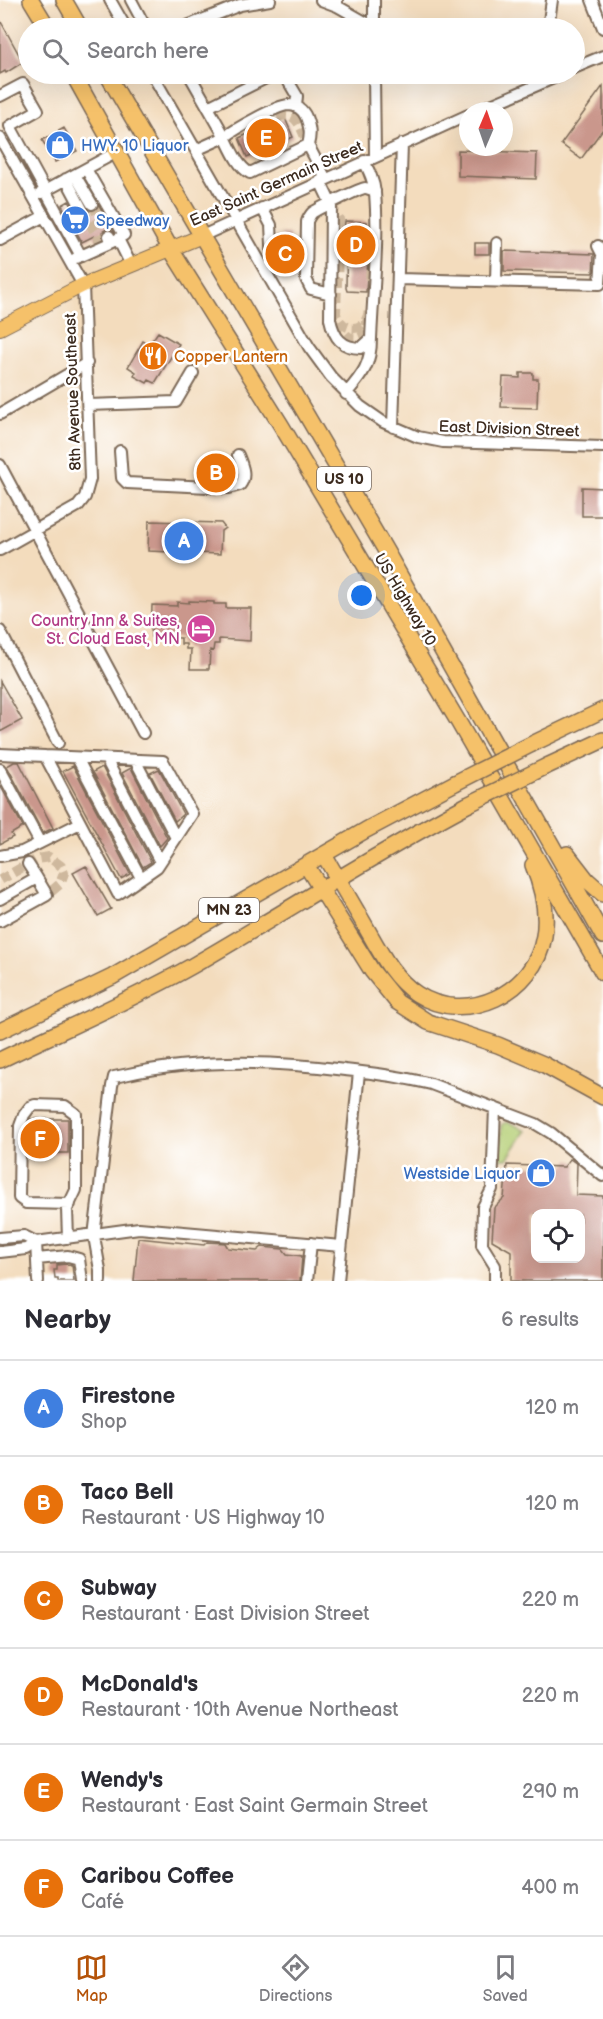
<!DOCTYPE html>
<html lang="en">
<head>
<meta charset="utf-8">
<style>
  :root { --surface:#fff; --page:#f7f7f7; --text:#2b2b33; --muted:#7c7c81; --line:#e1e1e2; --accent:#b45309 }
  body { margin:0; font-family:"Balsamiq Sans",sans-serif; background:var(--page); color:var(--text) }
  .controls { position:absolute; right:18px; bottom:18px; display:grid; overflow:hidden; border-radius:12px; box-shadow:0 6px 24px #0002 }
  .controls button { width:54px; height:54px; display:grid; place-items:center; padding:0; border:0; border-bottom:2px solid var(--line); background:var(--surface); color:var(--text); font:30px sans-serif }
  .compass { position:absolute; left:459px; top:102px; width:54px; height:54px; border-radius:50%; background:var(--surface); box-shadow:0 6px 24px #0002; rotate:2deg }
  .you { position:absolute; left:362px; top:596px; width:21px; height:21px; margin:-15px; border:4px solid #fff; border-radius:50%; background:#1a73e8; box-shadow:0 0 0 9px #1a73e833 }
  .badge { display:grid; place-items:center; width:39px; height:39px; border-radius:50%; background:var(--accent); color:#fff; font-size:20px; font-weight:700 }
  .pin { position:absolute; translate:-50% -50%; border:3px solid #fff; box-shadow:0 2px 6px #0006 }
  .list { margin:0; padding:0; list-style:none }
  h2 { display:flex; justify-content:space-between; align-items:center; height:78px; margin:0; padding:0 24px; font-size:26px }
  h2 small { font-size:20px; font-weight:400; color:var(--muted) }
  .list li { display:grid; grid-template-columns:39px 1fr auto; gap:18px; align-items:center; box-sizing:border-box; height:96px; padding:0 24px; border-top:2px solid var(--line) }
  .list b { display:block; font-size:22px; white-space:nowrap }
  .list p { margin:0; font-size:20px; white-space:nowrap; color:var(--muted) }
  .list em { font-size:20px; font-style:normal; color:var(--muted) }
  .icon { flex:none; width:33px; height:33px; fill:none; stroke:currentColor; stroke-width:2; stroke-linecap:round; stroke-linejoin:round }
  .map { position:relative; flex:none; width:603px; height:1281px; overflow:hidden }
  .search { position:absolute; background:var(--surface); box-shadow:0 6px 24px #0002; left:18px; right:18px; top:18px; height:66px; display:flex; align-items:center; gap:15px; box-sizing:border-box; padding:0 21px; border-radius:33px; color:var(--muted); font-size:22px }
  .sheet { height:654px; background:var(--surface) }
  nav { display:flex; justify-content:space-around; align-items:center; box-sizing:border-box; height:84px; border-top:2px solid var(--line); background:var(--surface); font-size:16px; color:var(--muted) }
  nav a { display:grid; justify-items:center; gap:3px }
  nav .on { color:var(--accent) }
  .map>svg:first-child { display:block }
</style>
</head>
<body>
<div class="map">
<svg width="603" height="1281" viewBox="0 0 603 1281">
  <rect width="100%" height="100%" fill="#fff"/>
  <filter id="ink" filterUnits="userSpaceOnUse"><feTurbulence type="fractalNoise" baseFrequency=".0167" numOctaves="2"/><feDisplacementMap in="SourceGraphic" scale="12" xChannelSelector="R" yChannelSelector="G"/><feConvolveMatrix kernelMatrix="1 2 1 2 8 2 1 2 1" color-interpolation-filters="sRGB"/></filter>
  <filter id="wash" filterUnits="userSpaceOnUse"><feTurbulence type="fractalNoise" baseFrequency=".008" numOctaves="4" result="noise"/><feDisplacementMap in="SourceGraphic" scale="24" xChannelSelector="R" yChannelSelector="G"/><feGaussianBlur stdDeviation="1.35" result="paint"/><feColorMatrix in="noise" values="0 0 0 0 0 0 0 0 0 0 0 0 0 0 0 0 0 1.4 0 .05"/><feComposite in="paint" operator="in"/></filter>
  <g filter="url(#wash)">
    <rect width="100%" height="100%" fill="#f3dcbd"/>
    <path fill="#b4ce73" stroke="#787c48" stroke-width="1.5" d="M508 1122 526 1130 507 1159H500L501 1126 502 1124Z"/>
    <g id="blocks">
      <path fill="#ca978c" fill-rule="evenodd" d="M0 20 23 62 6 73 5 71 0 74Z
        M603 86V129L581 159 561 144Z
        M285 118 293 137 247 157 239 138 262 128 261 124 268 120 270 124Z
        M64 128 77 151 55 162 42 140Z
        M458 150 537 153 536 179 458 176Z
        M69 201 76 213 81 216 86 215 89 211H95L99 206 112 229 105 230 102 232V238L97 241 94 236 82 242 62 205Z
        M345 221 367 222 364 258H368L366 292 347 291 346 288 347 232H344Z
        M281 234H289V275H280Z
        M475 243H489V254H475Z
        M504 251 594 254 593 273 504 271Z
        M158 332 179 344 155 383 149 380 147 383 134 376 136 372 128 367 143 341 149 345Z
        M520 373H533V379H538L537 408 501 407 503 377 520 378Z
        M203 464 230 465V480L202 479Z
        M582 487 603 488V516H582Z
        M149 521 221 523 225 528 221 531 220 554 148 551Z
        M189 601 214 602V604H226V608H251L250 641 219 639V644H214L213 651 210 650 209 669H190L191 649H186V644H181V638L151 637 152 605 177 606V602L189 603Z
        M0 681 22 720 0 732Z
        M14 762H19L53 828 43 833 7 766Z
        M73 766 130 874 121 879 63 771Z
        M102 767 151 862 143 867 93 772Z
        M131 768 167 838 160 846 122 773Z
        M159 769 183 814 175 821 150 773Z
        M0 785 23 827 11 834 13 837 0 844Z
        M86 866 111 909 98 916 73 873Z
        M31 1119H68V1153H31Z
        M570 1159 577 1164 576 1195 603 1196V1281H511V1251L492 1240 494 1208 504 1198 507 1165 564 1167ZM536 1214H580V1258H536Z
        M138 1238 204 1245 207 1242 225 1243 228 1248 257 1251 262 1247 283 1249 287 1254 302 1256 300 1281H134Z
        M65 1264 72 1265 74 1281H58V1278H55L54 1270H57V1265Z"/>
    </g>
  </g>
  <g filter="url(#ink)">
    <use href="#blocks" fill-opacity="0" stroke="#7b6856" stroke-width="1.5"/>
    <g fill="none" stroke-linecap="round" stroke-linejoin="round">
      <path stroke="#ceb89d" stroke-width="10" stroke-dasharray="10 5" stroke-linecap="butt" d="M235 129C240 130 245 130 250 130 262 127 283 108 295 119 301 125 305 137 308 145
        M92 204 109 236
        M331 204 339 219 336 314C343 334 368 333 369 308
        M82 209 100 241
        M370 280 373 239
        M339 321C343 334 350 344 364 335L367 321
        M0 880 37 859 49 857 61 866 64 873 60 884 47 895"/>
      <g stroke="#7b6856" stroke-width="14">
        <path id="minor" d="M110 0 126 28
          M131 0 146 28
          M321 0 337 6
          M337 0V6L374 27
          M374 0V28
          M592 0 603 28
          M182 28 240 5 270 0
          M548 28 552 0
          M574 68 603 56
          M152 74 309 347 331 377 360 406 383 422 418 437 443 442 603 447
          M189 74 225 137 196 150
          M284 74 297 96 296 106
          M374 74 375 156
          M0 96 23 84 38 110 10 126 81 256
          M208 107 274 74
          M477 111 563 74
          M0 138 83 285 90 479 85 497 78 506 0 550
          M308 145 250 173C238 167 231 149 225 137 235 129 276 106 288 105 297 105 303 110 306 117 310 128 311 134 308 145L326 179
          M86 169 124 235 112 242
          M75 175 92 204
          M66 179 82 209
          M320 181 331 204 330 319C334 338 342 348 361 348L371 339C373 291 379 240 375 193 374 181 369 171 364 161
          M41 193 117 152
          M262 208 271 225 273 263 265 269
          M202 236 468 115
          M118 239 131 265
          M0 240 44 216
          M76 258 112 242 109 236
          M398 279 600 284 602 254 598 246
          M496 281 497 243
          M331 294 311 289 306 279 307 222C307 220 311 214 312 213 315 210 361 188 365 188 368 188 371 190 375 191
          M346 394C362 375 371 365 371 339
          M88 405 176 402 193 373
          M0 414 87 363
          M393 427 402 144
          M120 451 122 478 127 483 229 488 240 485C247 476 242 465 238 455
          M0 465 143 733
          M0 631 58 743
          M0 754 45 756
          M45 756 163 761 192 814 157 867 118 894Z
          M77 758 141 878
          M106 759 160 862
          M135 760 176 838
          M0 769 40 843
          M0 856 22 852 80 823
          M28 864 37 878
          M0 899 37 878 47 895 0 921
          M0 1238 24 1236 36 1242
          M68 1238 67 1209 76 1190V1114L65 1106 35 1105 30 1107 24 1115 20 1126 19 1198 26 1203 70 1204
          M36 1242 38 1281
          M0 1252 26 1249 36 1242 139 1228 341 1246
          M37 1259 68 1256 79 1259 82 1281
          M100 1281V1270L94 1236 112 1086 114 1077 124 1075C197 1059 270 1060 345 1070 374 1073 403 1077 431 1084L536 1124 551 1133 603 1176
          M307 1281 311 1243
          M338 1281 359 1072
          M495 1281V1266L482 1245 483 1207 492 1189 495 1108"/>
      </g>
      <g stroke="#7b6856" stroke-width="16">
        <path id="major" d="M0 328 83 285 202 236"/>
      </g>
      <g stroke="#7b6856" stroke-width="18">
        <path id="highway" d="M31 0 48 28
          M64 0 80 28
          M73 74 170 248 281 425 459 723 603 973
          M107 74 386 551 603 936
          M532 744 603 710
          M547 766 603 740
          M567 854 587 880 603 894
          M324 855C337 877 350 900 363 922 378 948 392 978 417 994 466 1026 535 993 544 936 548 912 542 887 533 865
          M306 865 372 971 397 1002 428 1022 498 1045 543 1064 603 1097
          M0 1031 112 977 366 830 455 783
          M0 1060C64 1029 130 1001 192 966 284 913 373 855 467 805"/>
      </g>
      <use href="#minor" stroke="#fff" stroke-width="10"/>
      <use href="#major" stroke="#f5c16b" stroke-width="14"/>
      <use href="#highway" stroke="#f5c16b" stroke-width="15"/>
      <g stroke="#7b6856" stroke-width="18" stroke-linecap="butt">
        <path id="highway-bridge" d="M455 783 532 744
          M467 805 547 766"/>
      </g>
      <use href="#highway-bridge" stroke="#f5c16b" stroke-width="15"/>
    </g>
  </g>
  <defs>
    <g id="shop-disc" transform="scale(1.5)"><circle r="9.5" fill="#3f7fe0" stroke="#fff"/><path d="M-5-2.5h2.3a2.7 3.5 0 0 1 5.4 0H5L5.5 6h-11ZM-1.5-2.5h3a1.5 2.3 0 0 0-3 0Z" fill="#fff"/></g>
    <g id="supermarket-disc" transform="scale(1.5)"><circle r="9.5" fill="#3f7fe0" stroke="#fff"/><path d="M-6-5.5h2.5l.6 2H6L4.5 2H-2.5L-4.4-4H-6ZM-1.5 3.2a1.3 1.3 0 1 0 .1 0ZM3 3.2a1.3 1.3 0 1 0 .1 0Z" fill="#fff"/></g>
    <g id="restaurant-disc" transform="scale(1.5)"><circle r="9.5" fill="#e8710a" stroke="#fff"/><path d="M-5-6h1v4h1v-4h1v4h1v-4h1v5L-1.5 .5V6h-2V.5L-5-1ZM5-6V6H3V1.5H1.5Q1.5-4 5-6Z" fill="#fff"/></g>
    <g id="hotel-disc" transform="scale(1.5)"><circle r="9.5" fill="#d1479c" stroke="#fff"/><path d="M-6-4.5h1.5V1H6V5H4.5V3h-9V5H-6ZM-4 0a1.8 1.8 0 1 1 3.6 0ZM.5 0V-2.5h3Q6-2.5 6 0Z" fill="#fff"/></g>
  </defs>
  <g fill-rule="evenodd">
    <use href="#shop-disc" x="60" y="145"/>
    <use href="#supermarket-disc" x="75" y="220"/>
    <use href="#restaurant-disc" x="153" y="356"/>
    <use href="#hotel-disc" x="201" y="629"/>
    <use href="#shop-disc" x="541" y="1173"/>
  </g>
  <g text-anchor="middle" stroke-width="5" stroke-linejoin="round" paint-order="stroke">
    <g fill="#fff" stroke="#766a62" stroke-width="1.5">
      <rect x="317" y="467" width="54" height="24" rx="4.5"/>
      <rect x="199" y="898" width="60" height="24" rx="4.5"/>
    </g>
    <g font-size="15" font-weight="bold" fill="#3b2a1e">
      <text x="344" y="484">US 10</text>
      <text x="229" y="915">MN 23</text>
    </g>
    <g font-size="16" fill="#366cbe" stroke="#fff" text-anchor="start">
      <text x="81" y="151">HWY. 10 Liquor</text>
      <text x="96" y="226">Speedway</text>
      <text x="520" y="1179" text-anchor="end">Westside Liquor</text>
    </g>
    <g font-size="16" fill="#3b2a1e" stroke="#fff">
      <text transform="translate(276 183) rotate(-24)" y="6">East Saint Germain Street</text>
      <text transform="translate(72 392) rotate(-92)" y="6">8th Avenue Southeast</text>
      <text transform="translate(509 428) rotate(2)" y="6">East Division Street</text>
      <text transform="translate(406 599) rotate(59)" y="6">US Highway 10</text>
    </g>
    <g font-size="16" fill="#c56008" stroke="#fff" text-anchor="start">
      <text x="174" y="362">Copper Lantern</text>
    </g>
    <g font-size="16" fill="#b23c85" stroke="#fff" text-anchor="end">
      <text x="180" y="626">Country Inn &amp; Suites,<tspan x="180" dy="18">St. Cloud East, MN</tspan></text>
    </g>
  </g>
</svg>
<div class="controls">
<button><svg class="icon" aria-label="locate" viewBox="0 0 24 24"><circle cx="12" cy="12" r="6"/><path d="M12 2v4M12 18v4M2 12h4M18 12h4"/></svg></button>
</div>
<svg class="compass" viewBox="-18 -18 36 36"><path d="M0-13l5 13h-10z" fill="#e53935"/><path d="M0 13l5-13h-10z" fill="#7c7c81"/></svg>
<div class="you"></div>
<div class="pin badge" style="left:184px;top:541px;background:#3f7fe0">A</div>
<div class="pin badge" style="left:216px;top:473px;background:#e8710a">B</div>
<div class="pin badge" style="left:285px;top:254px;background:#e8710a">C</div>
<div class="pin badge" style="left:356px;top:245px;background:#e8710a">D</div>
<div class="pin badge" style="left:266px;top:138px;background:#e8710a">E</div>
<div class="pin badge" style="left:40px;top:1139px;background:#e8710a">F</div>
<div class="search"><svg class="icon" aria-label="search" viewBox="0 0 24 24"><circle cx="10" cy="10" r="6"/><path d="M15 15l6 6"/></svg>Search here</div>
</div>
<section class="sheet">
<h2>Nearby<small>6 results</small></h2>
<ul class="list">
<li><span class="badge" style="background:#3f7fe0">A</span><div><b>Firestone</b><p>Shop</p></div><em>120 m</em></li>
<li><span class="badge" style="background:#e8710a">B</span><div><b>Taco Bell</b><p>Restaurant · US Highway 10</p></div><em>120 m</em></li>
<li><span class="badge" style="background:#e8710a">C</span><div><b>Subway</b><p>Restaurant · East Division Street</p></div><em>220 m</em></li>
<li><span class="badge" style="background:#e8710a">D</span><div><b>McDonald's</b><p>Restaurant · 10th Avenue Northeast</p></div><em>220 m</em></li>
<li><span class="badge" style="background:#e8710a">E</span><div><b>Wendy's</b><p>Restaurant · East Saint Germain Street</p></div><em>290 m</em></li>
<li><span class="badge" style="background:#e8710a">F</span><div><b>Caribou Coffee</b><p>Café</p></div><em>400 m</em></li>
</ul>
</section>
<nav>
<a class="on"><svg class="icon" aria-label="map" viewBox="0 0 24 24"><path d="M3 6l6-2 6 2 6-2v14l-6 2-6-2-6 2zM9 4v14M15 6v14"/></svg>Map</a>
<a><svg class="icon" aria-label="directions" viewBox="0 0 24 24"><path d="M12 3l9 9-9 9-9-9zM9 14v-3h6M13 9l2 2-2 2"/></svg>Directions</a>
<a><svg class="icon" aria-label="saved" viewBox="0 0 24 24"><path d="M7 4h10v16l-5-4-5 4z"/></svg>Saved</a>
</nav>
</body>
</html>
